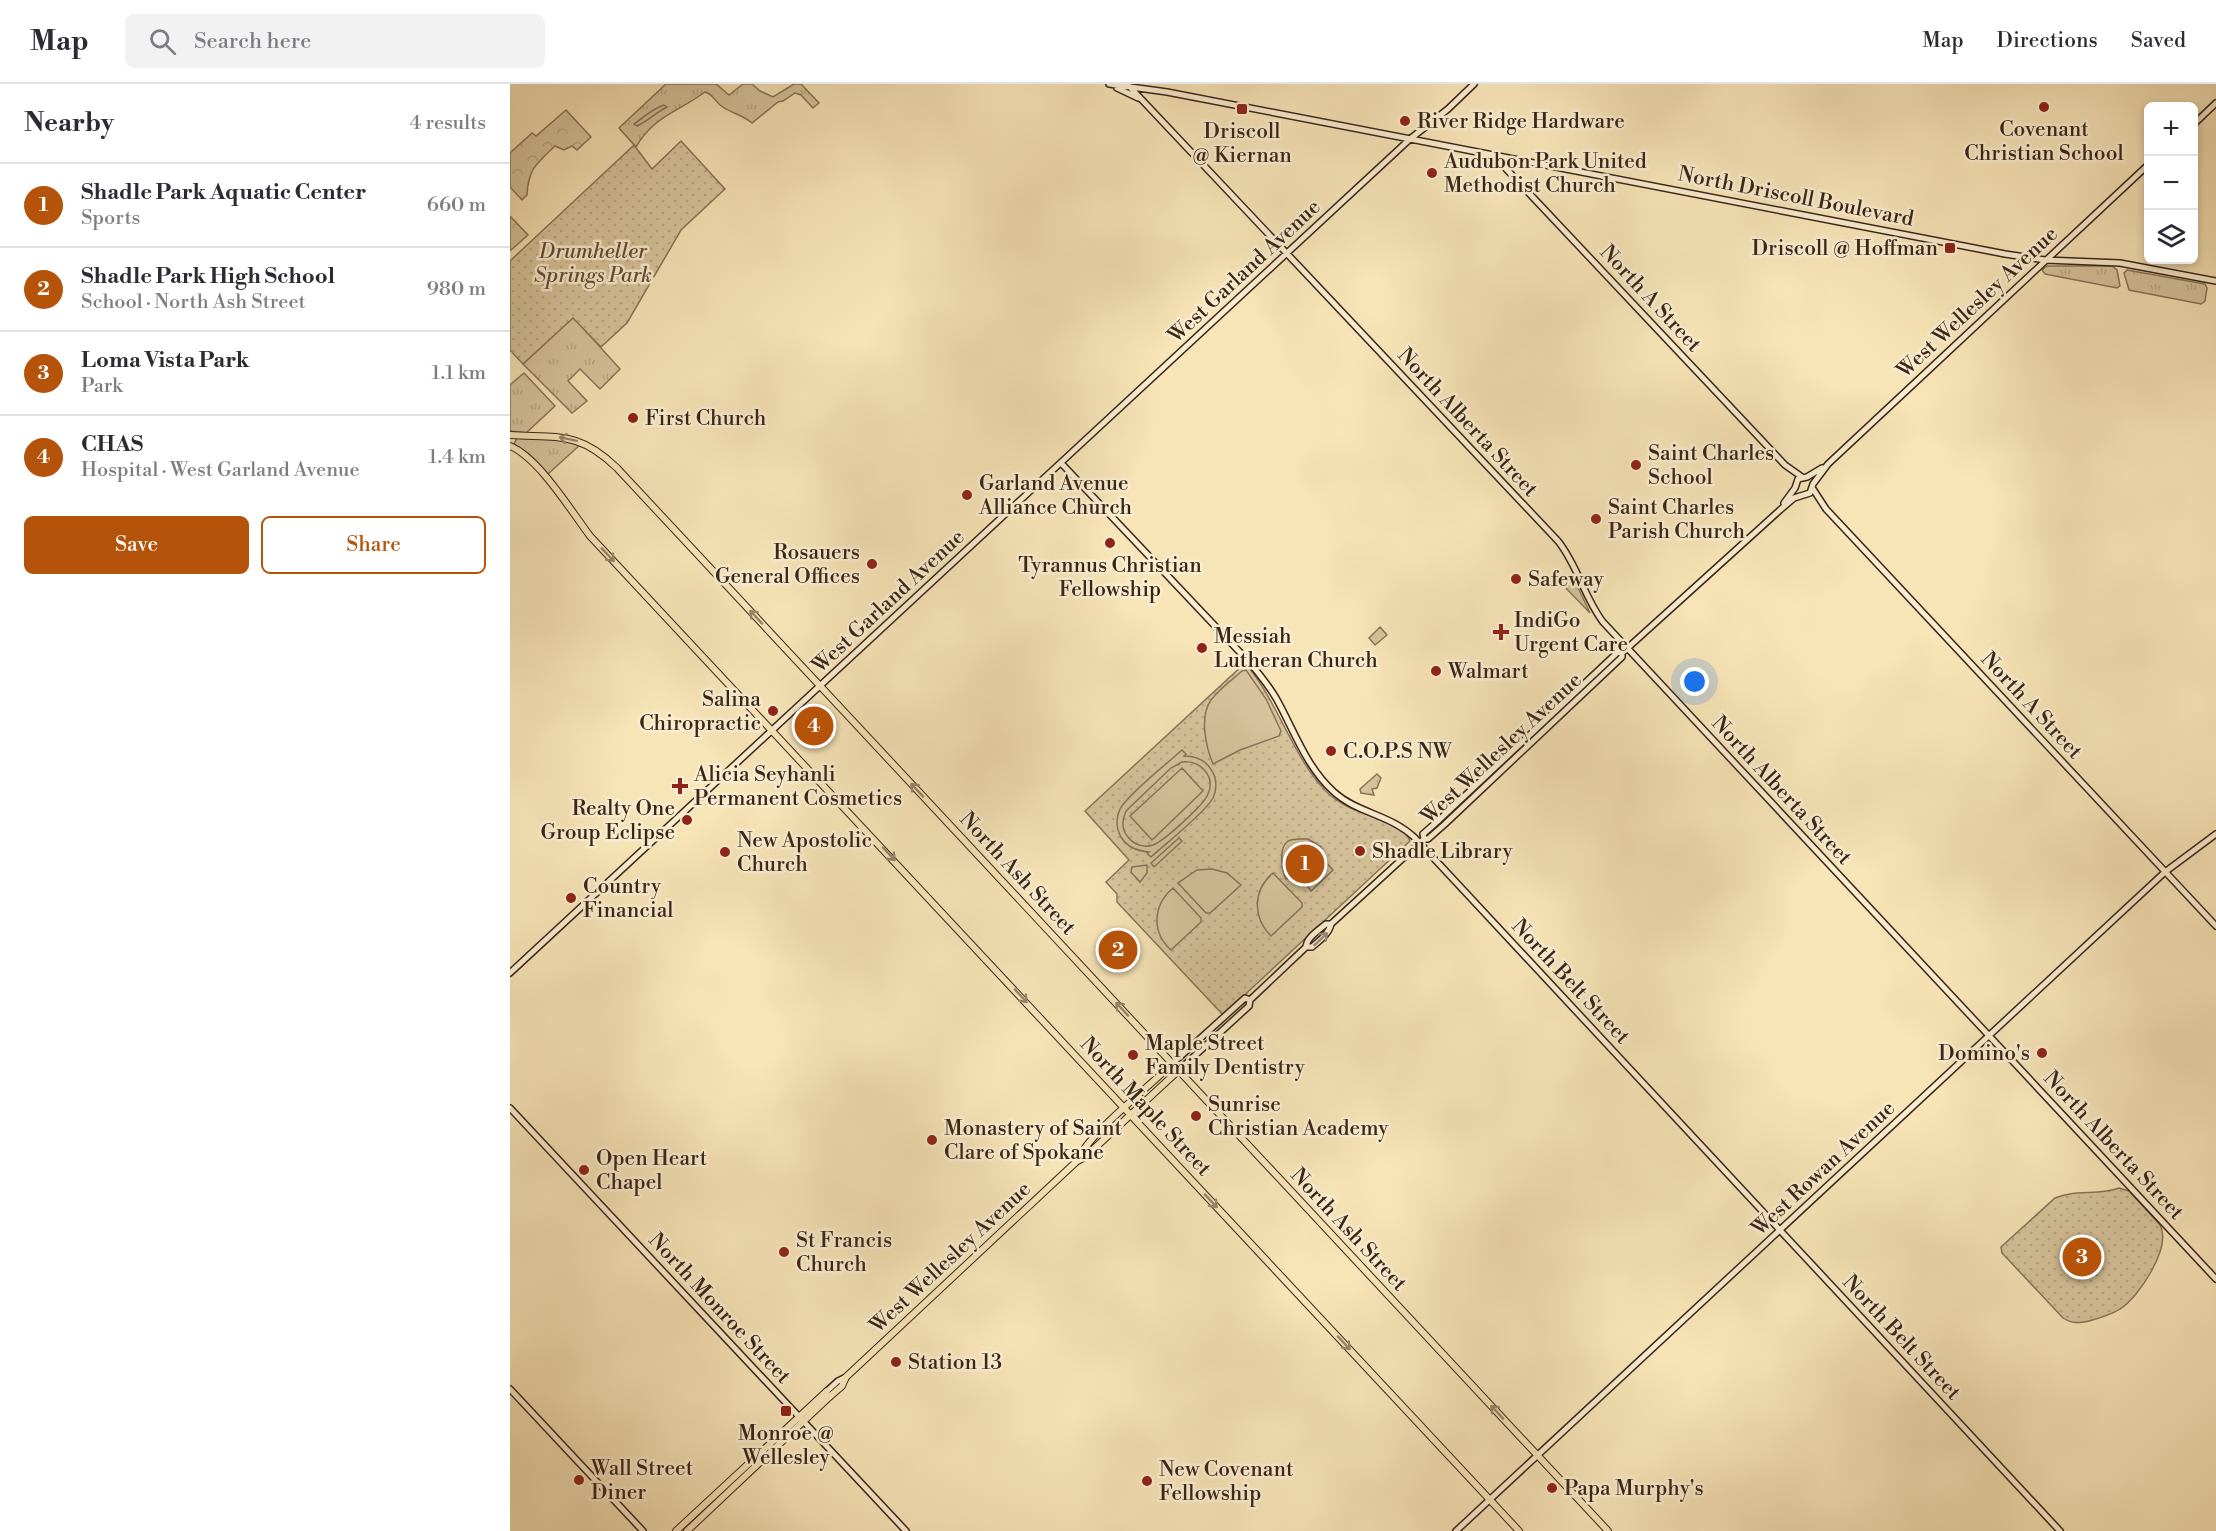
<!DOCTYPE html>
<html lang="en">
<head>
<meta charset="utf-8">
<style>
  :root { --surface:#fff; --page:#f2f2f3; --text:#2b2b33; --muted:#7c7c81; --line:#e1e1e2; --accent:#b45309 }
  body { margin:0; font-family:"Libre Bodoni",serif; background:var(--page); color:var(--text) }
  .controls { position:absolute; right:18px; top:18px; display:grid; overflow:hidden; border-radius:9px; box-shadow:0 3px 9px #0003 }
  .controls button { width:54px; height:54px; display:grid; place-items:center; padding:0; border:0; border-bottom:2px solid var(--line); background:var(--surface); color:var(--text); font:30px sans-serif }
  .you { position:absolute; left:1185px; top:598px; width:21px; height:21px; margin:-15px; border:4px solid #fff; border-radius:50%; background:#1a73e8; box-shadow:0 0 0 9px #1a73e833 }
  .badge { display:grid; place-items:center; width:39px; height:39px; border-radius:50%; background:var(--accent); color:#fff; font-size:20px; font-weight:700 }
  .pin { position:absolute; translate:-50% -50%; border:3px solid #fff; box-shadow:0 2px 6px #0006 }
  .list { margin:0; padding:0; list-style:none }
  h2 { display:flex; justify-content:space-between; align-items:center; height:78px; margin:0; padding:0 24px; font-size:26px }
  h2 small { font-size:20px; font-weight:400; color:var(--muted) }
  .list li { display:grid; grid-template-columns:39px 1fr auto; gap:18px; align-items:center; box-sizing:border-box; height:84px; padding:0 24px; border-top:2px solid var(--line) }
  .list b { display:block; font-size:22px; white-space:nowrap }
  .list p { margin:0; font-size:20px; white-space:nowrap; color:var(--muted) }
  .list em { font-size:20px; font-style:normal; color:var(--muted) }
  .actions { display:flex; gap:12px; padding:18px 24px }
  .actions a { flex:1; padding:14px 0; border:2px solid var(--accent); border-radius:9px; text-align:center; font-size:21px; color:var(--accent) }
  .actions .main { background:var(--accent); color:#fff }
  .icon { flex:none; width:33px; height:33px; fill:none; stroke:currentColor; stroke-width:2; stroke-linecap:round; stroke-linejoin:round }
  .map { position:relative; flex:none; width:1706px; height:1447px; overflow:hidden }
  header { display:flex; align-items:center; gap:36px; box-sizing:border-box; height:84px; padding:0 30px; background:var(--surface); border-bottom:2px solid var(--line) }
  header strong { font-size:28px }
  nav { display:flex; gap:33px; margin-inline-start:auto; font-size:21px }
  .search { width:420px; height:54px; background:var(--page); display:flex; align-items:center; gap:15px; box-sizing:border-box; padding:0 21px; border-radius:9px; color:var(--muted); font-size:22px }
  main { display:flex }
  aside { flex:1; background:var(--surface) }
  .map>svg:first-child { display:block }
</style>
</head>
<body>
<header>
<strong>Map</strong>
<div class="search"><svg class="icon" aria-label="search" viewBox="0 0 24 24"><circle cx="10" cy="10" r="6"/><path d="M15 15l6 6"/></svg>Search here</div>
<nav><a>Map</a><a>Directions</a><a>Saved</a></nav>
</header>
<main>
<aside>
<h2>Nearby<small>4 results</small></h2>
<ul class="list">
<li><span class="badge">1</span><div><b>Shadle Park Aquatic Center</b><p>Sports</p></div><em>660 m</em></li>
<li><span class="badge">2</span><div><b>Shadle Park High School</b><p>School · North Ash Street</p></div><em>980 m</em></li>
<li><span class="badge">3</span><div><b>Loma Vista Park</b><p>Park</p></div><em>1.1 km</em></li>
<li><span class="badge">4</span><div><b>CHAS</b><p>Hospital · West Garland Avenue</p></div><em>1.4 km</em></li>
</ul>
<div class="actions"><a class="main">Save</a><a>Share</a></div>
</aside>
<div class="map">
<svg width="1706" height="1447" viewBox="0 0 1706 1447">
  <defs>
    <pattern id="grass-tufts" width="24" height="20" patternUnits="userSpaceOnUse" patternTransform="scale(1.5)"><rect width="24" height="20" fill="#d7c49c"/><path d="M3 7l-1-3M5 7V3M7 7l1-3M15 17l-1-3M17 17v-4M19 17l1-3" fill="none" stroke="#b9a886"/></pattern>
    <pattern id="forest-crowns" width="20" height="18" patternUnits="userSpaceOnUse" patternTransform="scale(1.5)"><rect width="20" height="18" fill="#d7c49c"/><path d="M2 6a3 3 0 1 1 6 0M12 15a3 3 0 1 1 6 0" fill="none" stroke="#b9a886"/></pattern>
    <pattern id="park-dots" width="8" height="8" patternUnits="userSpaceOnUse" patternTransform="scale(1.5)"><rect width="8" height="8" fill="#d7c49c"/><path d="M2 2h.1M6 6h.1" fill="none" stroke="#b9a886" stroke-width="1.8" stroke-linecap="round"/></pattern>
  </defs>
  <rect width="100%" height="100%" fill="#f7e4b7"/>
  <filter id="stains"><feTurbulence type="fractalNoise" baseFrequency=".00333" numOctaves="4"/><feColorMatrix values="0 0 0 0 .2 0 0 0 0 .09 0 0 0 0 .02 0 0 0 .5 -.17"/></filter>
  <radialGradient id="worn" r=".72"><stop offset=".6" stop-color="#630" stop-opacity="0"/><stop offset="1" stop-color="#630" stop-opacity=".3"/></radialGradient>
  <path fill="url(#grass-tufts)" stroke="#88745a" stroke-width="1.5" d="M156 0H206L219 11 233 0H242L250 7 263 13 284 0H291L309 19 303 24 291 11 285 9 273 17 268 18 242 39C233 31 220 29 210 21 204 16 203 10 195 8 168 28 144 32 126 63L109 44Z
    M1537 182H1602L1607 186 1610 202 1607 204 1535 190 1532 186Z
    M1617 186 1695 200 1697 204 1695 217 1691 220 1619 206 1614 189Z
    M63 233 110 285 90 305 70 285 58 297 77 317 62 329 13 280Z
    M14 289 45 322 16 349 0 347V301Z
    M7 354H45L71 360 38 390 19 370 4 360Z
    M1056 493H1063L1080 529 1049 497Z
    M867 690 871 694 867 704 862 705 864 711 851 709 850 705Z"/>
  <path fill="url(#forest-crowns)" stroke="#88745a" stroke-width="1.5" d="M154 21 157 23C145 29 138 37 127 42L124 40C134 33 142 25 154 21Z
    M56 26 81 53 67 66 62 62 54 66 45 62C27 79 18 85 17 111L12 116 0 103V69L22 49 26 52Z
    M0 132 18 151 1 166H0Z"/>
  <path fill="url(#park-dots)" stroke="#88745a" stroke-width="1.5" d="M171 57 215 105 171 146 117 239 91 263 63 234 13 280 0 266V177L124 61 142 85Z
    M733 581 739 584C769 620 787 683 821 712 829 718 836 723 845 726 862 733 893 738 900 757L713 931 607 818V810L596 798 619 776 575 727Z
    M1609 1104 1619 1107 1650 1141C1662 1163 1629 1213 1610 1225 1601 1231 1590 1234 1579 1237 1569 1239 1562 1240 1553 1234L1492 1169 1491 1163 1545 1114C1565 1105 1589 1112 1609 1104Z"/>
  <path fill="#d7c49c" stroke="#88745a" stroke-width="1.5" fill-rule="evenodd" d="M870 543 877 551 865 561 859 554Z
    M736 586 756 615 771 647 769 652 730 666 703 680C696 663 689 633 701 616 709 605 722 596 732 587Z
    M672 666 676 670 674 672C686 672 696 676 702 687 707 695 707 706 703 714 695 729 655 760 641 773L637 769 639 768C627 767 617 763 611 753 606 744 606 734 610 725 618 710 658 679 672 666ZM672 678C690 676 706 692 698 710 694 721 654 757 643 761 634 764 624 761 618 753 611 745 612 736 616 727L661 684Z
    M672 684 693 707 642 756 620 732Z
    M669 754 672 757 644 783 641 779Z
    M798 755 811 763 812 774 823 786 801 807 791 793 776 795C772 786 768 764 778 757 783 754 792 755 798 755Z
    M637 781V789L630 798 621 788 622 783Z
    M702 785 717 789 731 801 700 829H696L668 799 687 786Z
    M763 789 792 819V823L761 852C742 833 743 806 763 789Z
    M663 804 691 834V838L661 866C641 848 643 821 663 804Z"/>
  <path fill="#b7a381" stroke="#857157" stroke-width="1.5" d="M788 763 794 769 798 766 801 770 796 775 803 778 802 785 793 788 790 786 789 783 793 774 792 771 783 779 777 773Z"/>
  <g fill="none" stroke-linecap="round" stroke-linejoin="round">
    <g stroke="#3a2519" stroke-width="8">
      <path id="secondary" d="M599 0 657 8 1495 170 1535 176 1610 179 1706 197
        M617 0 1048 457C1068 482 1074 513 1093 538L1706 1195
        M607 4 628 14
        M1684 40 1706 19
        M984 72 1275 381 1292 393
        M551 379 741 580C750 591 759 602 766 614 784 646 796 683 824 708 847 729 879 730 904 753L1550 1447
        M1303 405 1316 425 1706 842
        M1274 419 1285 404 1288 395 1297 393 1312 384
        M914 755 913 750 929 736 1108 568 1112 569
        M796 863H802C810 856 819 850 821 840L914 755H918L935 740 1112 573V569L1270 426 1284 414 1300 409 1303 400 1318 380 1638 81
        M0 889 900 55 938 25 964 0
        M663 979 735 914 740 916
        M669 986 739 922 740 916 796 863C797 853 809 846 816 840H821
        M0 1024 396 1447
        M0 1305 133 1447
        M317 1307 328 1297 336 1293
        M946 1447 1655 788 1706 750"/>
    </g>
    <g stroke="#3a2519" stroke-width="8">
      <path id="primary" d="M0 351C48 354 69 347 107 384L1098 1447
        M0 362C29 374 61 427 80 452L1009 1447
        M567 1077C579 1049 638 1004 663 979
        M166 1447 317 1307
        M177 1447 316 1316 332 1302 336 1293 566 1078 575 1073 669 986"/>
    </g>
    <use href="#secondary" stroke="#faedd0" stroke-width="5"/>
    <use href="#primary" stroke="#f7e4b7" stroke-width="6"/>
  </g>
  <defs><path id="oneway-shaft" d="M-6 0H5M1.5-3L5.5 0L1.5 3" fill="none" stroke-width="1.6" stroke-linecap="round" stroke-linejoin="round" transform="scale(1.5)"/></defs>
  <g stroke="#988468">
    <use href="#oneway-shaft" transform="translate(58 355) rotate(-168)"/>
    <use href="#oneway-shaft" transform="translate(98 471) rotate(47)"/>
    <use href="#oneway-shaft" transform="translate(246 533) rotate(-133)"/>
    <use href="#oneway-shaft" transform="translate(407 706) rotate(-133)"/>
    <use href="#oneway-shaft" transform="translate(379 770) rotate(47)"/>
    <use href="#oneway-shaft" transform="translate(511 912) rotate(47)"/>
    <use href="#oneway-shaft" transform="translate(612 925) rotate(-133)"/>
    <use href="#oneway-shaft" transform="translate(701 1117) rotate(47)"/>
    <use href="#oneway-shaft" transform="translate(834 1259) rotate(47)"/>
    <use href="#oneway-shaft" transform="translate(987 1328) rotate(-133)"/>
  </g>
  <use stroke="#9a8974" href="#oneway-shaft" transform="translate(811 855) rotate(-43)"/>
  <g fill="#8f2418" stroke="#faedd0" stroke-width="2">
    <circle cx="1534" cy="23" r="6"/>
    <rect x="726" y="19" width="12" height="12" rx="3"/>
    <circle cx="895" cy="37" r="6"/>
    <circle cx="922" cy="89" r="6"/>
    <rect x="1434" y="158" width="12" height="12" rx="3"/>
    <circle cx="123" cy="334" r="6"/>
    <circle cx="1126" cy="381" r="6"/>
    <circle cx="457" cy="411" r="6"/>
    <circle cx="1086" cy="435" r="6"/>
    <circle cx="600" cy="459" r="6"/>
    <circle cx="362" cy="480" r="6"/>
    <circle cx="1006" cy="495" r="6"/>
    <path d="M988 539h6v6h6v6h-6v6h-6v-6h-6v-6h6z"/>
    <circle cx="692" cy="564" r="6"/>
    <circle cx="926" cy="587" r="6"/>
    <circle cx="263" cy="627" r="6"/>
    <circle cx="821" cy="667" r="6"/>
    <path d="M167 693h6v6h6v6h-6v6h-6v-6h-6v-6h6z"/>
    <circle cx="177" cy="736" r="6"/>
    <circle cx="850" cy="767" r="6"/>
    <circle cx="215" cy="768" r="6"/>
    <circle cx="61" cy="814" r="6"/>
    <circle cx="1532" cy="969" r="6"/>
    <circle cx="623" cy="971" r="6"/>
    <circle cx="686" cy="1032" r="6"/>
    <circle cx="422" cy="1056" r="6"/>
    <circle cx="74" cy="1086" r="6"/>
    <circle cx="274" cy="1168" r="6"/>
    <circle cx="386" cy="1278" r="6"/>
    <rect x="270" y="1321" width="12" height="12" rx="3"/>
    <circle cx="69" cy="1396" r="6"/>
    <circle cx="637" cy="1397" r="6"/>
    <circle cx="1042" cy="1404" r="6"/>
  </g>
  <g text-anchor="middle" stroke-width="5" stroke-linejoin="round" paint-order="stroke">
    <g font-size="21" fill="#3a2519" stroke="#faedd0" text-anchor="start">
      <text x="907" y="44">River Ridge Hardware</text>
      <text x="1534" y="52" text-anchor="middle">Covenant<tspan x="1534" dy="24">Christian School</tspan></text>
      <text x="732" y="54" text-anchor="middle">Driscoll<tspan x="732" dy="24">@ Kiernan</tspan></text>
      <text x="934" y="84">Audubon Park United<tspan x="934" dy="24">Methodist Church</tspan></text>
      <text x="1428" y="171" text-anchor="end">Driscoll @ Hoffman</text>
      <text x="135" y="341">First Church</text>
      <text x="1138" y="376">Saint Charles<tspan x="1138" dy="24">School</tspan></text>
      <text x="469" y="406">Garland Avenue<tspan x="469" dy="24">Alliance Church</tspan></text>
      <text x="1098" y="430">Saint Charles<tspan x="1098" dy="24">Parish Church</tspan></text>
      <text x="350" y="475" text-anchor="end">Rosauers<tspan x="350" dy="24">General Offices</tspan></text>
      <text x="600" y="488" text-anchor="middle">Tyrannus Christian<tspan x="600" dy="24">Fellowship</tspan></text>
      <text x="1018" y="502">Safeway</text>
      <text x="1004" y="543">IndiGo<tspan x="1004" dy="24">Urgent Care</tspan></text>
      <text x="704" y="559">Messiah<tspan x="704" dy="24">Lutheran Church</tspan></text>
      <text x="938" y="594">Walmart</text>
      <text x="251" y="622" text-anchor="end">Salina<tspan x="251" dy="24">Chiropractic</tspan></text>
      <text x="833" y="674">C.O.P.S NW</text>
      <text x="184" y="697">Alicia Seyhanli<tspan x="184" dy="24">Permanent Cosmetics</tspan></text>
      <text x="165" y="731" text-anchor="end">Realty One<tspan x="165" dy="24">Group Eclipse</tspan></text>
      <text x="227" y="763">New Apostolic<tspan x="227" dy="24">Church</tspan></text>
      <text x="862" y="774">Shadle Library</text>
      <text x="73" y="809">Country<tspan x="73" dy="24">Financial</tspan></text>
      <text x="635" y="966">Maple Street<tspan x="635" dy="24">Family Dentistry</tspan></text>
      <text x="1520" y="976" text-anchor="end">Domino's</text>
      <text x="698" y="1027">Sunrise<tspan x="698" dy="24">Christian Academy</tspan></text>
      <text x="434" y="1051">Monastery of Saint<tspan x="434" dy="24">Clare of Spokane</tspan></text>
      <text x="86" y="1081">Open Heart<tspan x="86" dy="24">Chapel</tspan></text>
      <text x="286" y="1163">St Francis<tspan x="286" dy="24">Church</tspan></text>
      <text x="398" y="1285">Station 13</text>
      <text x="276" y="1356" text-anchor="middle">Monroe @<tspan x="276" dy="24">Wellesley</tspan></text>
      <text x="81" y="1391">Wall Street<tspan x="81" dy="24">Diner</tspan></text>
      <text x="649" y="1392">New Covenant<tspan x="649" dy="24">Fellowship</tspan></text>
      <text x="1054" y="1411">Papa Murphy's</text>
    </g>
    <g font-size="21" fill="#3a2519" stroke="#faedd0">
      <text transform="translate(1286 112) rotate(11)" y="7">North Driscoll Boulevard</text>
      <text transform="translate(734 187) rotate(-43)" y="7">West Garland Avenue</text>
      <text transform="translate(1141 214) rotate(47)" y="7">North A Street</text>
      <text transform="translate(1467 218) rotate(-43)" y="7">West Wellesley Avenue</text>
      <text transform="translate(958 338) rotate(47)" y="7">North Alberta Street</text>
      <text transform="translate(378 517) rotate(-43)" y="7">West Garland Avenue</text>
      <text transform="translate(1522 621) rotate(47)" y="7">North A Street</text>
      <text transform="translate(991 664) rotate(-43)" y="7">West Wellesley Avenue</text>
      <text transform="translate(1272 706) rotate(47)" y="7">North Alberta Street</text>
      <text transform="translate(508 789) rotate(47)" y="7">North Ash Street</text>
      <text transform="translate(1061 897) rotate(47)" y="7">North Belt Street</text>
      <text transform="translate(636 1022) rotate(47)" y="7">North Maple Street</text>
      <text transform="translate(1604 1061) rotate(47)" y="7">North Alberta Street</text>
      <text transform="translate(1313 1084) rotate(-43)" y="7">West Rowan Avenue</text>
      <text transform="translate(839 1145) rotate(47)" y="7">North Ash Street</text>
      <text transform="translate(440 1173) rotate(-43)" y="7">West Wellesley Avenue</text>
      <text transform="translate(210 1224) rotate(47)" y="7">North Monroe Street</text>
      <text transform="translate(1392 1253) rotate(47)" y="7">North Belt Street</text>
    </g>
    <g font-size="21" font-style="italic" fill="#614d3a" stroke="#faedd0">
      <text x="83" y="174">Drumheller<tspan x="83" dy="24">Springs Park</tspan></text>
    </g>
  </g>
  <rect width="100%" height="100%" filter="url(#stains)"/>
  <rect width="100%" height="100%" fill="url(#worn)"/>
</svg>
<div class="controls">
<button>+</button>
<button>−</button>
<button><svg class="icon" aria-label="layers" viewBox="0 0 24 24"><path d="M12 4l9 5-9 5-9-5zM3 14l9 5 9-5"/></svg></button>
</div>
<div class="you"></div>
<div class="pin badge" style="left:795px;top:780px">1</div>
<div class="pin badge" style="left:608px;top:866px">2</div>
<div class="pin badge" style="left:1572px;top:1173px">3</div>
<div class="pin badge" style="left:304px;top:642px">4</div>
</div>
</main>
</body>
</html>
